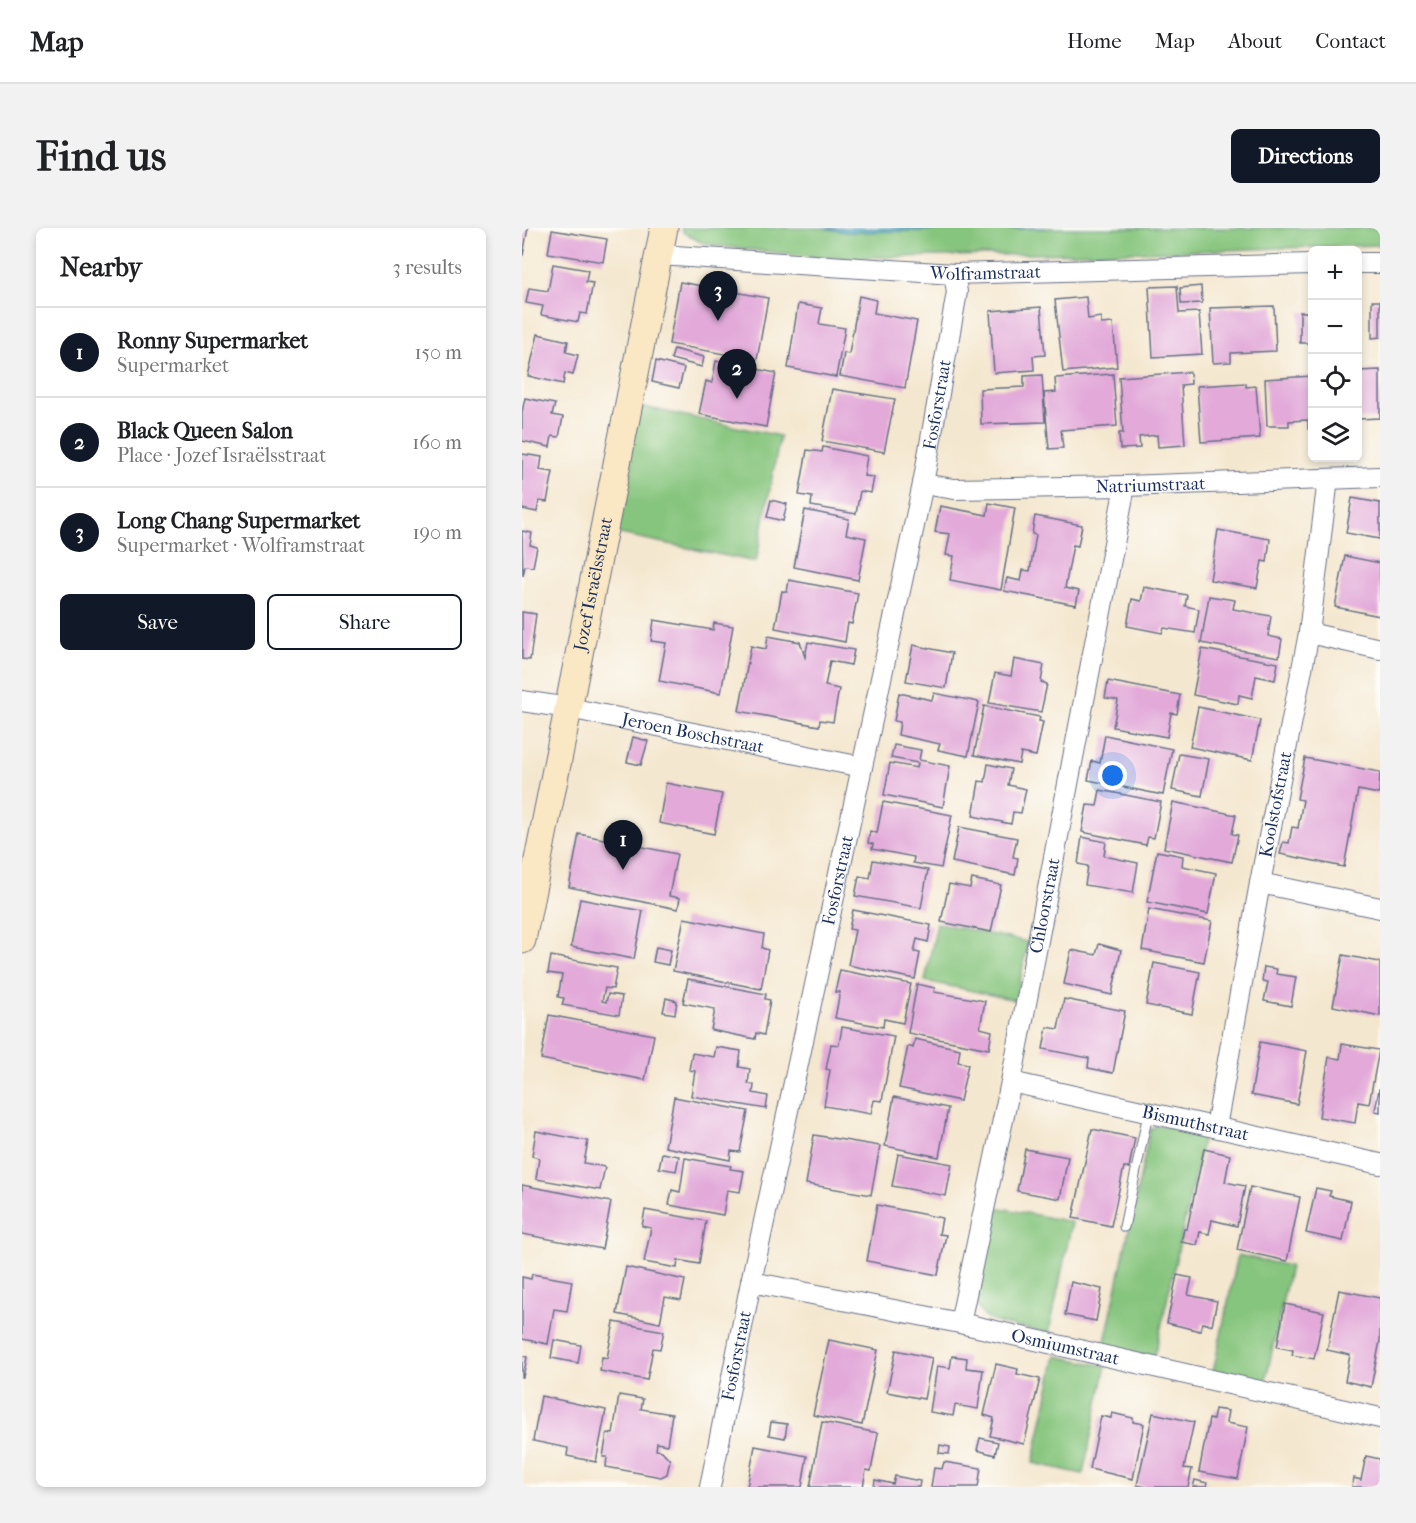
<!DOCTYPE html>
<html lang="en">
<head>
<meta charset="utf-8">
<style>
  :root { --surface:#fff; --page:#f2f2f2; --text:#202124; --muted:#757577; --line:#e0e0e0; --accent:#111827 }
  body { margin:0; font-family:"IM FELL French Canon",serif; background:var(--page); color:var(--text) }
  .controls { position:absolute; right:18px; top:18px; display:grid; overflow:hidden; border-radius:9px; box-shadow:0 3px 9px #0003 }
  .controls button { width:54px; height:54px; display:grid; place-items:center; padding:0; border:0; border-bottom:2px solid var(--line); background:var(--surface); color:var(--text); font:30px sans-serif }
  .you { position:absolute; left:591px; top:548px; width:21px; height:21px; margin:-15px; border:4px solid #fff; border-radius:50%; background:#1a73e8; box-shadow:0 0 0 9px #1a73e833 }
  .badge { display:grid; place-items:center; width:39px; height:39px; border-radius:50%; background:var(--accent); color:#fff; font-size:20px; font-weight:700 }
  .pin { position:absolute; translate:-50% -50px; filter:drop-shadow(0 2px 3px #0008) }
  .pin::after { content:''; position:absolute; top:32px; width:21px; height:18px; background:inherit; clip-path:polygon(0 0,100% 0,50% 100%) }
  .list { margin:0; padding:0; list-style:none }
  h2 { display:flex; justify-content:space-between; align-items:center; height:78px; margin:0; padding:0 24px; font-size:26px }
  h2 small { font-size:20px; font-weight:400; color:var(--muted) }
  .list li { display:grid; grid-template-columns:39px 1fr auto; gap:18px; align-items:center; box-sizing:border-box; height:90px; padding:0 24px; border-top:2px solid var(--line) }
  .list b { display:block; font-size:22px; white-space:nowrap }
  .list p { margin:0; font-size:20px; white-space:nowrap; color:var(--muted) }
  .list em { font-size:20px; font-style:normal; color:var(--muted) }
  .actions { display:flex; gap:12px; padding:18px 24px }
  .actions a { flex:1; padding:14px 0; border:2px solid var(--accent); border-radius:9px; text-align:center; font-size:21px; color:var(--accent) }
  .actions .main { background:var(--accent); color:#fff }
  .icon { flex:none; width:33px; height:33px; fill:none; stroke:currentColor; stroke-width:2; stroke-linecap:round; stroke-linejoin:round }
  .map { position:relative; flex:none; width:858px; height:1259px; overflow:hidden; border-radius:9px }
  header { display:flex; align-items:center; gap:36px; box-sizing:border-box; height:84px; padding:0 30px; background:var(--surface); border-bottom:2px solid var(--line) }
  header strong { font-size:28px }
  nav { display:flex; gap:33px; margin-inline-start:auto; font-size:21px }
  .intro { display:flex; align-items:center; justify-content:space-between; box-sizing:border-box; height:144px; padding:0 36px }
  h1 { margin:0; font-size:42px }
  .button { padding:15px 27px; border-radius:9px; background:var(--accent); color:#fff; font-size:21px; font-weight:700 }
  main { display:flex; gap:36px; padding:0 36px }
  aside { flex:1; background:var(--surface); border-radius:9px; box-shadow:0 3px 9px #0003 }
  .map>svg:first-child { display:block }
</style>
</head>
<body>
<header>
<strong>Map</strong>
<nav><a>Home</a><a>Map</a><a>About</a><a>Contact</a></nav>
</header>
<div class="intro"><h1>Find us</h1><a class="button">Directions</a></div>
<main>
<aside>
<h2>Nearby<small>3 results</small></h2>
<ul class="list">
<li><span class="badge">1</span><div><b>Ronny Supermarket</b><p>Supermarket</p></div><em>150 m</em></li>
<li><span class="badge">2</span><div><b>Black Queen Salon</b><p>Place · Jozef Israëlsstraat</p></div><em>160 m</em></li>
<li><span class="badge">3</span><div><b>Long Chang Supermarket</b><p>Supermarket · Wolframstraat</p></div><em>190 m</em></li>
</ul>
<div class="actions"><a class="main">Save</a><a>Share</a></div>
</aside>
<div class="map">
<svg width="858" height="1259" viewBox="0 0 858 1259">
  <rect width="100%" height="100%" fill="#fdfcf7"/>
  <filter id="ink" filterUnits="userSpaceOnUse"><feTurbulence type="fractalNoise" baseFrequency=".0167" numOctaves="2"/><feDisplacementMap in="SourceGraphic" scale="12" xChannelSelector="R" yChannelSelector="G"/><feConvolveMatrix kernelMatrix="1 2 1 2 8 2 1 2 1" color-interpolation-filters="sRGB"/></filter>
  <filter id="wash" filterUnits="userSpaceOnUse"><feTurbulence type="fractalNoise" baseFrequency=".008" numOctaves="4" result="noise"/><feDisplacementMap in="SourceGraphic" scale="24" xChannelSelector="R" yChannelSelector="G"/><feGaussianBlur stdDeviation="1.35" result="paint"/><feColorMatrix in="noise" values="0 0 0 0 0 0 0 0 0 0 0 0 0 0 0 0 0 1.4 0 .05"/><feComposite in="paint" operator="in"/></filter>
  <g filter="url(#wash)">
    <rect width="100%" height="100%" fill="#f4e7cf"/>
    <path fill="#86c57d" stroke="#507a6e" stroke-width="1.5" d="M159 0H302L324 4 523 0H858V17L672 23 319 30 284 28 197 18 178 14 162 5Z
      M117 178 258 208 234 334 93 305Z
      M415 695 506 714 494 772 403 753Z
      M635 897 682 905 632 1131 582 1119 628 902Z
      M473 979 550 994 527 1105C512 1101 473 1098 462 1088 457 1083 455 1077 453 1071Z
      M716 1027 768 1038 743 1156 691 1144Z
      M534 1128 584 1138 561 1246 511 1235Z"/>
    <path fill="#4cb5ca" stroke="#347294" stroke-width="1.5" d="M302 0H523L324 4Z"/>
    <g id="blocks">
      <path fill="#e2a9d9" d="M0 0H6L1 27H0Z
        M30 2 85 11 81 34 26 25Z
        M31 36 66 42 64 54 71 55 65 86 58 85 56 94 19 87 21 78 4 75 7 60 26 63Z
        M158 54 246 70 235 132 147 116Z
        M655 58 657 85 677 84 680 126 631 129 627 59Z
        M679 58 680 75 659 76 658 60Z
        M337 68 354 72 352 85 395 93 383 160 318 148 322 125 327 126Z
        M564 69 566 91 579 89V96L591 95 595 139 541 144 533 72Z
        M850 73H858V109L850 110Z
        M276 76 300 80 297 96 323 100 314 149 266 140Z
        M752 78 754 123 709 125V134L691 135 688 80Z
        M519 79 523 127 511 128 512 142 472 145 468 83Z
        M778 84H790V115H778Z
        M16 106 46 113 44 124 56 127 51 147 43 145 41 156 6 148Z
        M152 121 182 129 180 139 149 131Z
        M134 133 162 140 157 160 130 154Z
        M194 133 254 145 244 199 177 186 184 153 190 155Z
        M858 142V190L836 191V143Z
        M668 144 669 156 659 157 663 217 636 219 635 207 617 209 618 220 598 221 597 205H601L597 149Z
        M591 146 595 198 539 202 541 220 527 221 522 165 534 164 533 150Z
        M520 147 523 194 459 196 458 161 502 159V148Z
        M790 148V201H786V192L767 193V198H745L743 151Z
        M724 155V159L734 158 738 210 679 214 675 158Z
        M310 161 373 171 362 224 300 213Z
        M3 170 33 176 30 187 41 189 37 209 30 208 28 219 0 213V184Z
        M301 219 345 228 342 248 352 249 349 265 338 263 334 286 289 278 290 269 277 267 285 222 300 224Z
        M0 226 20 229 18 242 31 244 25 274 17 273 15 284 0 281Z
        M830 270 858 275V311L824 305Z
        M249 272 265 276 261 293 245 289Z
        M467 275 493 280 479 362 428 352 432 328 424 327 428 306 413 304 418 278 465 287Z
        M283 282 327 291 324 306 344 310 336 352 272 339Z
        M513 288 560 297 556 318 551 317 543 360 557 363 554 377 482 363 485 350 499 353 501 342 508 343 514 307 510 306Z
        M696 302 748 311 745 334 740 333 735 360 688 352Z
        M0 303 10 305 8 317 15 319 11 339 3 338 1 348Z
        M823 328 858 335V388L813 379Z
        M267 352 336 365 330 396 326 395 323 414 253 400 260 363 265 364Z
        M622 359 665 367 663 378 677 381 673 405 642 400 640 405 605 398 610 371 619 373Z
        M687 368 713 372 711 381 749 388 746 408 760 411 757 429 679 415Z
        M0 384 14 386 8 432 0 431Z
        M132 392 191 402 192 395 211 398 199 465 137 453 144 415 129 413Z
        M246 408 278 414 283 429 286 414 332 422 329 437 308 433 303 458 317 461 311 494 298 492 297 498 217 483 229 418 244 421Z
        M391 417 430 425 424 460 384 453Z
        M680 421 756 435 753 452 734 448 730 470 717 467 716 476 671 467Z
        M492 431 522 437 519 454 525 456 519 484 467 475 473 445 489 448Z
        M586 453 658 467 655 486 649 485 645 509 591 499 596 472 583 470Z
        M377 465 410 472 412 465 457 474 446 528 416 522 418 516 376 507 378 494 372 493Z
        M462 478 518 489 517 493 521 494 514 528 499 525 497 536 452 527Z
        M676 479 738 492 730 532 668 519Z
        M583 507 650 521 641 567 566 552 570 533 578 535Z
        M111 509 126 513 119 537 105 534Z
        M372 517 399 522 397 532 428 538 421 579 362 567 368 535 395 540 396 535 369 530Z
        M657 526 687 531 680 568 650 562Z
        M783 530 858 544 857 566 836 562 822 639 758 626 761 614 767 615 770 599 776 600 781 572 775 571Z
        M466 536 489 541 486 557 504 561 499 585 491 584 489 596 451 588 457 553 463 554Z
        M144 555 200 566 192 606 137 595Z
        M578 562 639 574 632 610 626 609 624 617 560 604 565 577 575 578Z
        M361 574 430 587 419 640 391 635 392 629 350 621 351 616 346 615 348 603 355 605Z
        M651 574 714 587 710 606 716 607 710 634 642 620Z
        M437 599 495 610 491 629 496 630 493 647 430 634Z
        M57 606 155 626 147 668 158 670 156 681 47 659Z
        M560 609 584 614 582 628 616 635 611 665 563 657 566 638 556 636Z
        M635 623 661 628 660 638 694 645 686 686 625 674Z
        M351 632 406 642 399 680 333 668 337 648 348 650Z
        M450 651 479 657 469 704 419 694 427 656 448 660Z
        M58 671 121 683 112 731 49 719Z
        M627 681 690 693 682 734 620 722Z
        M331 682 409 697 406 714 395 711 392 724 398 725 393 751 326 737 333 702 327 701Z
        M162 690 242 706 240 720 246 722 239 761 151 743Z
        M577 716 599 722 590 767 542 756 549 722 574 727Z
        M134 719 149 722 146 737 131 734Z
        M821 727 858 734V788L811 778Z
        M29 728 95 740 91 761 83 760 80 773 84 774 86 766 100 768 97 787 40 777 42 770 36 769 40 747 26 745Z
        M632 735 678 744 670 786 624 777Z
        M742 739 755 741 754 746 774 749 769 778 742 773 746 754 740 753Z
        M318 742 389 756 381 795 362 791 361 799 313 790 318 764H313Z
        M166 751 244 766 243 771 248 772 242 807 234 805 233 811 189 802 193 781 161 775Z
        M395 756 413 760 412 764 463 773 458 800 470 803 467 821 386 805Z
        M144 770 155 773 153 786 141 784Z
        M542 771 603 783 591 845 566 840 567 830 521 821 525 799 536 801Z
        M27 787 132 807 123 852 19 831Z
        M320 799 372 808 360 873 352 872 349 886 302 878 308 842 304 841 309 816 317 817Z
        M393 811 438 821 436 834 446 836 438 873 377 860 386 818 391 820Z
        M738 814 785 823 775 876 729 867Z
        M820 816 857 822 847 876 836 874 833 895 797 889 807 829 818 831Z
        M194 819 219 823 217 839 228 841 226 856 232 857 231 865 246 868 244 881 169 868 173 843 167 842 170 825 192 829Z
        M857 861H858V884L853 883Z
        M152 869 226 883 218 924 209 923 208 932 143 919Z
        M372 869 426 880 417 929 363 918Z
        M570 901 613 910 607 940 602 939 589 998 551 990Z
        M14 903 66 913 62 935 83 939 78 962 14 951 17 930 10 928Z
        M292 907 358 918 349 967 284 956Z
        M503 921 546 929 538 971 495 963Z
        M682 921 708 927 703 954 723 958 715 998 690 992 687 1006 678 1004 675 1017 659 1014 662 1001H665Z
        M140 925 157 928 154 943 137 940Z
        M376 926 430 936 424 968 370 958Z
        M163 930 209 938 208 941 222 943 218 964 205 962 201 987 147 977 150 962 158 964Z
        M0 957 89 974 80 1021 0 1006Z
        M728 959 778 969 765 1033 715 1022Z
        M794 960 809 963 807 968 829 973 821 1013 784 1005Z
        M355 977 420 990 417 1006 424 1007 416 1047 345 1033Z
        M123 982 184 993 177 1036 156 1032 155 1040 122 1034 129 1000 120 998Z
        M104 1039 163 1052 159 1072 143 1069 138 1095 95 1086Z
        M10 1046 50 1053 45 1083 32 1081 26 1116 0 1111V1049L9 1051Z
        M655 1047 670 1050 666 1067 695 1073 690 1097 680 1095 678 1103 645 1095Z
        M549 1054 580 1061 574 1093 543 1087Z
        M817 1062 858 1070V1113L849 1159 823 1153 828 1127 805 1122Z
        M763 1076 802 1084 792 1131 770 1127 771 1122 755 1119Z
        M92 1094 142 1103 138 1121 131 1120 125 1152 78 1143 80 1129 85 1130Z
        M32 1112 59 1117 56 1135 29 1130Z
        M307 1112 356 1122 340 1197 291 1187Z
        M374 1122 410 1130 402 1171 365 1164Z
        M0 1128 5 1129 1 1149H0Z
        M430 1128 445 1130 444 1140 461 1142 456 1181 433 1177 431 1188 408 1184 415 1138 428 1140Z
        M474 1136 496 1141 495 1146 518 1151 502 1216 468 1208 472 1190 462 1187Z
        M97 1167 121 1171 119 1181 150 1186 145 1217 135 1215 134 1222 140 1223 148 1232 145 1246 139 1249 84 1239 85 1229H81L85 1205 91 1206Z
        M19 1168 84 1182 74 1234 45 1228 46 1220 11 1213Z
        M693 1181 706 1183 704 1195 726 1199 716 1251 677 1244 687 1191 691 1192Z
        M590 1185 611 1190V1194L622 1196 611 1251 568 1241 579 1188 589 1190Z
        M631 1185 672 1194 662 1240 670 1241 666 1259H624L615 1257Z
        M249 1194 265 1196 263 1210 247 1207Z
        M300 1194 356 1205 349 1243 344 1242 341 1259H288Z
        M458 1210 476 1214 473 1227 455 1222Z
        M418 1217 428 1219 427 1226 417 1225Z
        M233 1218 285 1228 280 1259H225Z
        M844 1228 858 1231V1259H830L832 1250 839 1252Z
        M422 1234 459 1240 456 1259H409L412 1240 420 1241Z
        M373 1248 398 1253 397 1259H352L353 1252 371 1256Z
        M673 1252 685 1255 684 1259H671Z"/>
    </g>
  </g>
  <g filter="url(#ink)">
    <use href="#blocks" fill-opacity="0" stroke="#676f86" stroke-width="1.5"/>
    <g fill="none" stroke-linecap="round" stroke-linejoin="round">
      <g stroke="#676f86" stroke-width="11">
        <path id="lane" d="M602 999 626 886"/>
      </g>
      <g stroke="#676f86" stroke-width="22">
        <g id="street">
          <path id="s1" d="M137 27 432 46 790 36"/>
          <path d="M836 35H858"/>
          <path id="s2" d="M401 256 432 261 603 258 858 249"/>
          <path d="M787 405 858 421"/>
          <path id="s3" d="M0 473 47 480 340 539"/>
          <path d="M738 655 858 680"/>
          <path id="s4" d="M489 854 858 936"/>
          <path id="s5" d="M694 899 738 655 787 405 806 251"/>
          <path id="s6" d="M229 1054 438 1095 858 1190"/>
          <path id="s7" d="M438 1095 489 854 603 258"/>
          <path id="s8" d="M188 1259 229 1054 401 256 435 64 432 46"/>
        </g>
      </g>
      <g stroke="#676f86" stroke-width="29">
        <g id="secondary">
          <path id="s9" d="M0 712 142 0"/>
        </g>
      </g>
      <use href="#lane" stroke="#fff" stroke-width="9"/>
      <use href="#street" stroke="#fff" stroke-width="20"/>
      <use href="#secondary" stroke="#fae7c3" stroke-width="27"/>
    </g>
  </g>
  <g text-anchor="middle" stroke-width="5" stroke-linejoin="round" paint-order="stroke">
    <g font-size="18" fill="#1b2f5e" stroke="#fdfcf7">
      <text dy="6" stroke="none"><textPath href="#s1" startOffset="327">Wolframstraat</textPath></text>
      <text dy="6" stroke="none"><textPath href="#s8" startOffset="1106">Fosforstraat</textPath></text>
      <text dy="6" stroke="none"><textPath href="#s2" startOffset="228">Natriumstraat</textPath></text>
      <text dy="6" stroke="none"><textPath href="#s9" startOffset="363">Jozef Israëlsstraat</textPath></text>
      <text dy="6" stroke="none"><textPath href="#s3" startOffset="174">Jeroen Boschstraat</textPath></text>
      <text dy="6" stroke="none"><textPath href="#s5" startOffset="328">Koolstofstraat</textPath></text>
      <text dy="6" stroke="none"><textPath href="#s8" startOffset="620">Fosforstraat</textPath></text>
      <text dy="6" stroke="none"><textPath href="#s7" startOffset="426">Chloorstraat</textPath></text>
      <text dy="6" stroke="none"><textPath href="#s4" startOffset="189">Bismuthstraat</textPath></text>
      <text dy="6" stroke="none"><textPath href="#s6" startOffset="321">Osmiumstraat</textPath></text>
      <text dy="6" stroke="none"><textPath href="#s8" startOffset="134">Fosforstraat</textPath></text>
    </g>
  </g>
</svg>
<div class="controls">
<button>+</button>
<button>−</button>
<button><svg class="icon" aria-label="locate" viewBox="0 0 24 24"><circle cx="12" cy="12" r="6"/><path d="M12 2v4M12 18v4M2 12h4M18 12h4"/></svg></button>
<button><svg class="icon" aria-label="layers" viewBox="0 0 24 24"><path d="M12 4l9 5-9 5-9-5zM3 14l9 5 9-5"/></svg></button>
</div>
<div class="you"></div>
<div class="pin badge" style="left:101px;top:642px">1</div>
<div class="pin badge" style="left:215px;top:171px">2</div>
<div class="pin badge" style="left:196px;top:93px">3</div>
</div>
</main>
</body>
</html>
